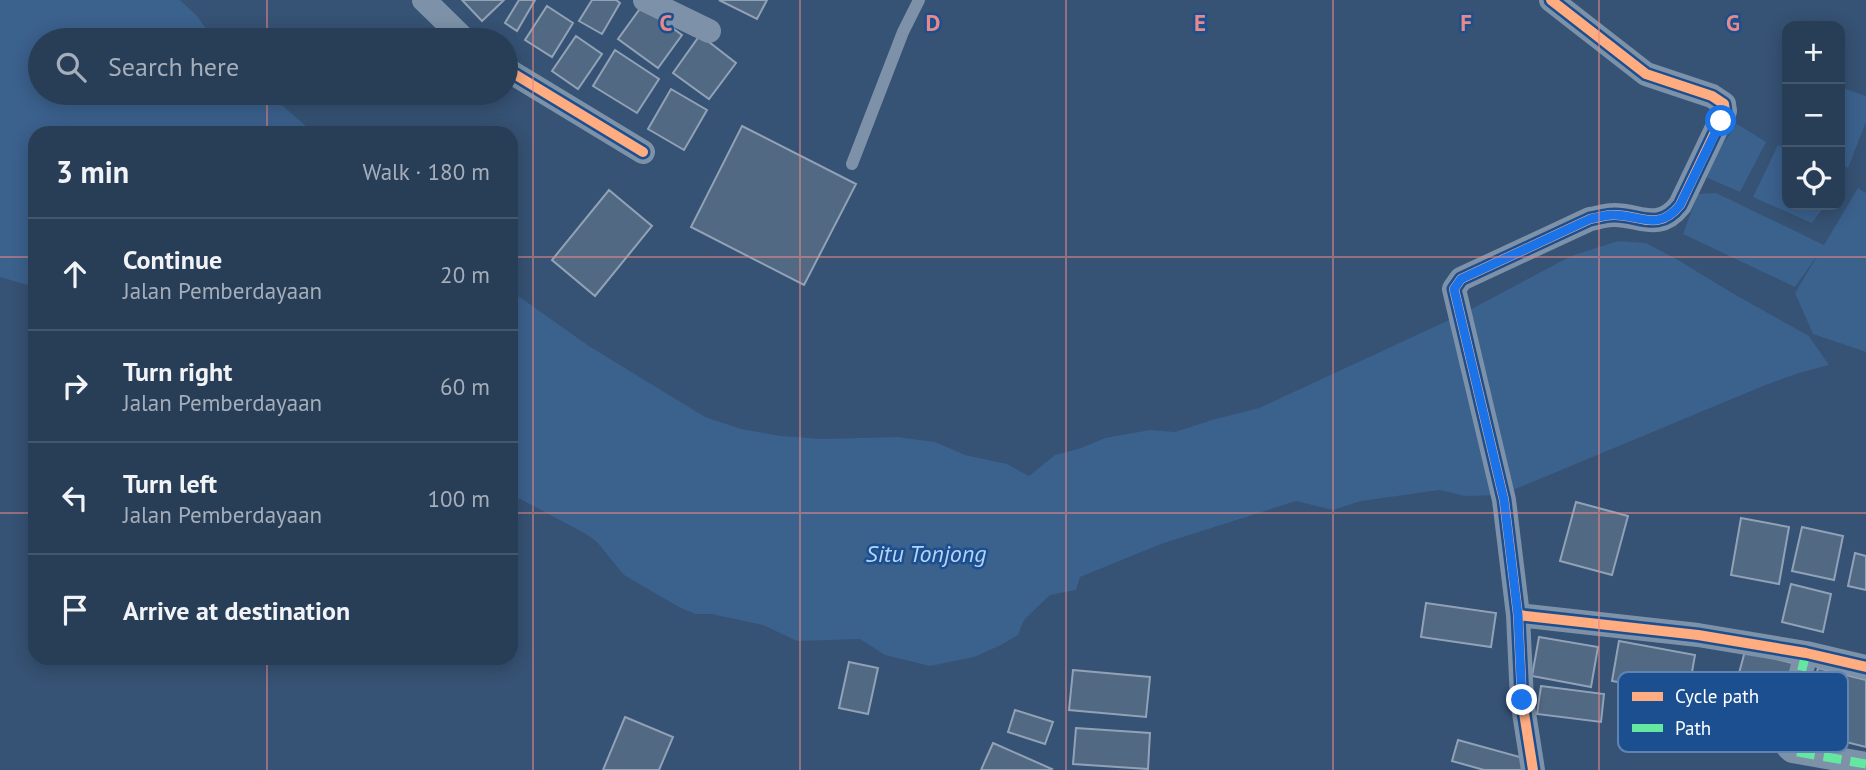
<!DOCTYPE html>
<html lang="en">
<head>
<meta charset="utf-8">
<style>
  :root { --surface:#283e57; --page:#30455d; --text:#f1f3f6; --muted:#a5aeba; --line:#44576d }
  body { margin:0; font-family:"PT Sans",sans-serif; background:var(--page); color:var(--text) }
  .controls { position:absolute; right:21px; top:21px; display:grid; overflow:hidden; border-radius:14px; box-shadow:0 4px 18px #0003 }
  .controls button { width:63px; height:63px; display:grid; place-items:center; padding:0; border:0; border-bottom:2px solid var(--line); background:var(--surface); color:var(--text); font:35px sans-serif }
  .stop { position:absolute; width:21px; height:21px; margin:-16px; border:5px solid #1a73e8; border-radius:50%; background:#fff }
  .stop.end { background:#1a73e8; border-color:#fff; box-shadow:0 2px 7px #0008 }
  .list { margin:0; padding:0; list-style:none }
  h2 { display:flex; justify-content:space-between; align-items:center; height:91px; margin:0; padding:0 28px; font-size:30px }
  h2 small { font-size:23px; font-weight:400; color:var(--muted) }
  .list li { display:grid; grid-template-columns:46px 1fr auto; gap:21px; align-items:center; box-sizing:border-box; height:112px; padding:0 28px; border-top:2px solid var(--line) }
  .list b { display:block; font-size:26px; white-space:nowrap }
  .list p { margin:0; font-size:23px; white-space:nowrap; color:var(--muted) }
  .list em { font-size:23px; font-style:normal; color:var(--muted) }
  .icon { flex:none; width:38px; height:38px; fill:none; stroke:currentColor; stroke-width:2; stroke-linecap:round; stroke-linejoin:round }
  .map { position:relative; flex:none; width:1866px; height:770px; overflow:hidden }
  .search { position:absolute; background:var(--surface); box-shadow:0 4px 18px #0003; left:28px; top:28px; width:490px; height:77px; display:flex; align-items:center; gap:18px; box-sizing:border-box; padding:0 24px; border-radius:38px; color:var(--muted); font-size:26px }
  .panel { position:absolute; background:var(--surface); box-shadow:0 4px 18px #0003; left:28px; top:126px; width:490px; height:539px; border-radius:21px }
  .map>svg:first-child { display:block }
</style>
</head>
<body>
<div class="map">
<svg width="1866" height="770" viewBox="0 0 1866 770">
  <rect width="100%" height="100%" fill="#365274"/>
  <path fill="#3b618d" d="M0 0H180L197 16 214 40H40V93H268L314 133H35V287L0 277Z
    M1840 87 1866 96V122L1848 168 1840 163Z
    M1737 124 1766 142 1740 192 1701 175Z
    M1778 145 1787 150V205H1825L1812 223 1753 197Z
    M1858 188 1866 193V352L1813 334 1795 293 1819 253 1795 287 1683 234 1698 194 1716 193 1824 245Z
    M1618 241 1646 243 1678 260 1734 294 1809 336 1829 365 1799 373 1763 386 1501 495 1465 496 1440 490 1361 501 1333 510 1296 501 1161 544 1080 577 1076 590 1050 595 1024 620 1018 635 1001 645 974 657 930 666 885 655 860 639 797 641 763 625 711 614H695L679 607 624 575 597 542 586 534 511 494V291L589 346 705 417 741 429 781 436 822 439 897 437 935 442 965 455 1007 464 1029 476 1055 455 1081 448 1105 438 1150 430 1175 432 1212 420 1259 408 1462 314 1571 256Z"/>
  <path fill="#526984" stroke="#92a2b6" stroke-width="2" d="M462 0H504L482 21Z
    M519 0H535L517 31 505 23Z
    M592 0H616L620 3 602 34 579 21Z
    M719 0H767L757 19Z
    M547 6 573 23 552 57 525 40Z
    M642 6 682 35 658 68 618 39Z
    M700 35 736 63 709 99 673 73Z
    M576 36 602 54 578 89 552 71Z
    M615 50 659 79 637 113 593 86Z
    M671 89 707 110 684 150 648 129Z
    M742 126 856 184 804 285 691 227Z
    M609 190 652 226 595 296 552 260Z
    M1576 502 1628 516 1612 575 1560 561Z
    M1741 518 1789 527 1779 584 1731 575Z
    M1802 527 1843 536 1834 580 1792 571Z
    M1855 553 1866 556V590L1848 586Z
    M1791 584 1831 594 1823 632 1782 622Z
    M1426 603 1496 613 1491 647 1421 637Z
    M1539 637 1598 647 1591 687 1532 676Z
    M1619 641 1695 655 1688 695 1612 681Z
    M1745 651 1796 664 1773 750 1722 736Z
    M849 662 878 668 868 714 839 708Z
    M1818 668 1866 680V747L1802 731Z
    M1073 670 1150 677 1146 717 1069 710Z
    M1541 686 1604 694 1601 722 1537 714Z
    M1015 710 1053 722 1045 744 1008 732Z
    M625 717 673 737 659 770H603Z
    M1076 728 1150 733 1148 769 1073 764Z
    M1458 740 1527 759 1524 770H1484L1452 761Z
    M993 743 1052 769 1051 770H981Z"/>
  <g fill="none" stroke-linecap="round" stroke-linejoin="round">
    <path stroke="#7d92a8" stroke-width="12" d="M852 164 903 32 919 0"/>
    <path stroke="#7d92a8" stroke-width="24" d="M424 0 465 40
      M645 0 709 31
      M506 69 643 152
      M1518 615 1698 635 1806 653 1866 667
      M1806 653 1786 734C1784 742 1785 745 1792 751L1866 764
      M1533 770 1522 700 1518 615 1504 500 1454 289 1461 279 1590 219C1597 218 1605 215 1613 215 1639 214 1658 233 1680 205L1725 111 1724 104 1712 96 1646 74 1551 0"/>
    <path stroke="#66e7a1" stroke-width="9" stroke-dasharray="18 9" stroke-linecap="butt" d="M1806 653 1786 734C1784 742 1785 745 1792 751L1866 764"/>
    <g stroke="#1b4f8f" stroke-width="15">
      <path id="cycleway" d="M506 69 643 152
        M1518 615 1698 635 1806 653 1866 667
        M1533 770 1522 700 1518 615 1504 500 1454 289 1461 279 1590 219C1597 218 1605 215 1613 215 1639 214 1658 233 1680 205L1725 111 1724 104 1712 96 1646 74 1551 0"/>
    </g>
    <use href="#cycleway" stroke="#ffac80" stroke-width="10"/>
  </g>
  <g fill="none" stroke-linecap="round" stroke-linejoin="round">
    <path stroke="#1a73e8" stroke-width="9" d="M1522 700 1518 615 1504 500 1454 289 1461 279 1590 219C1597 218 1605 215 1612 215 1639 214 1658 233 1680 205L1721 121"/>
  </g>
  <path fill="none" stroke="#e88989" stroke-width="2" stroke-opacity="0.55" d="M267 0V40M533 0V770M800 0V770M1066 0V770M1333 0V770M1599 0V770M267 93V133M0 257H35M511 257H1866M0 513H35M511 513H1866M267 658V770"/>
  <g text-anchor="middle" stroke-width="5" stroke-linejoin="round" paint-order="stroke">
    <g font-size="24" font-style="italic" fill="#b5d3f5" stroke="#1b4f8f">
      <text x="926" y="562">Situ Tonjong</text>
    </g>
  </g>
  <rect x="1618" y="672" width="230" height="80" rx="10" fill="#1b4f8f" stroke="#5f84b1" stroke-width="2"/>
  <rect x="1632" y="692" width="31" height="9" fill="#ffac80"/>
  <rect x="1632" y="724" width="31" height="8" fill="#66e7a1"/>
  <g font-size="19" fill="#fff">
    <text x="1675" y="703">Cycle path</text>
    <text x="1675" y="735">Path</text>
  </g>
  <g font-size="23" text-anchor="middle" font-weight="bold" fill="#e88989" stroke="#1b4f8f" stroke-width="5" stroke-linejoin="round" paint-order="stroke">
    <text x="666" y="31">C</text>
    <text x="933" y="31">D</text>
    <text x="1200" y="31">E</text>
    <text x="1466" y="31">F</text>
    <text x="1733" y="31">G</text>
  </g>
</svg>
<div class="controls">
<button>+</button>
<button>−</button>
<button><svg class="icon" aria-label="locate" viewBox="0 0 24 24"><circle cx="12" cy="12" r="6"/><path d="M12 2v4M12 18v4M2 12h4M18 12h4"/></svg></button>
</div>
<div class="stop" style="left:1721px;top:121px"></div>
<div class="stop end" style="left:1522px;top:700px"></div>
<div class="search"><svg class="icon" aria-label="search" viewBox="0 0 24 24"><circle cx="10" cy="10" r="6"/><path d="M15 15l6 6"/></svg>Search here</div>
<section class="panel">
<h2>3 min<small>Walk · 180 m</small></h2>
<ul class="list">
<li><svg class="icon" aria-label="ahead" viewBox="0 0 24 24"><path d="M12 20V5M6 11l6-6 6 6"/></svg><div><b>Continue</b><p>Jalan Pemberdayaan</p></div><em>20 m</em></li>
<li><svg class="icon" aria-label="right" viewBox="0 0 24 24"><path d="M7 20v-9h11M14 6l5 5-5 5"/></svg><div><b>Turn right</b><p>Jalan Pemberdayaan</p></div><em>60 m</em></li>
<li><svg class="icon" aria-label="left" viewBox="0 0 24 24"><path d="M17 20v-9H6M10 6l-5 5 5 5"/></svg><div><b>Turn left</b><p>Jalan Pemberdayaan</p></div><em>100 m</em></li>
<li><svg class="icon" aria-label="arrive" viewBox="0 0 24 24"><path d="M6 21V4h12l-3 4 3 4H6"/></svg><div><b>Arrive at destination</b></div></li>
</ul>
</section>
</div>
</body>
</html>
